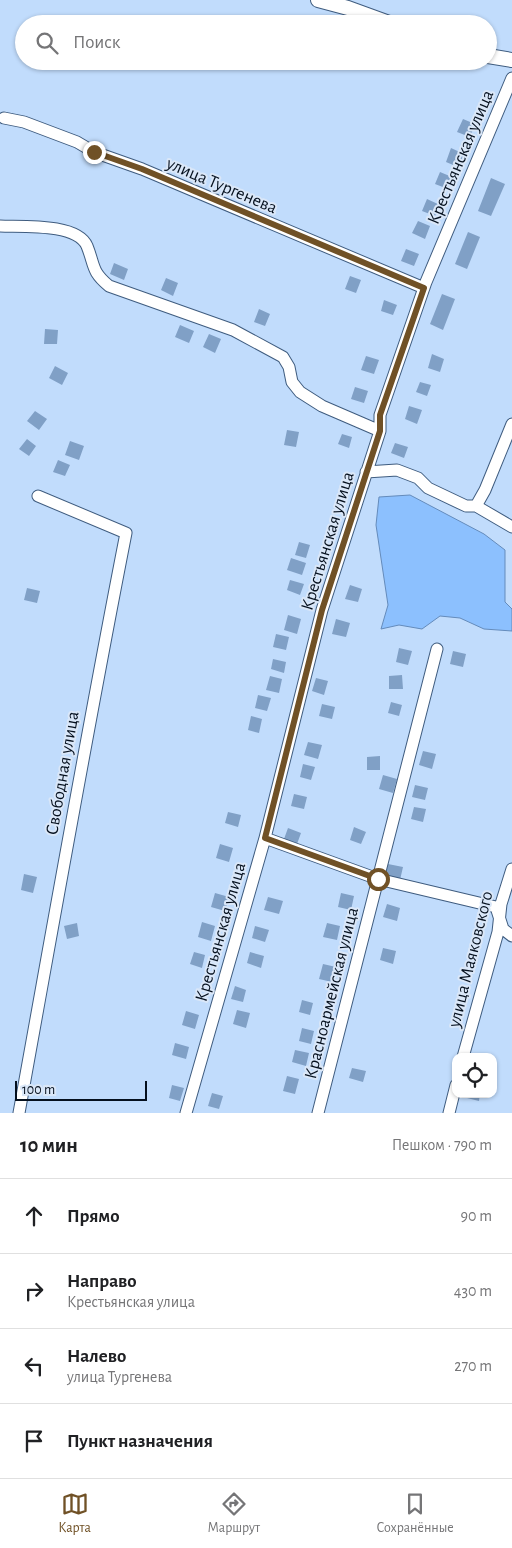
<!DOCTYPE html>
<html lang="ru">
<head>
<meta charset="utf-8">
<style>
  :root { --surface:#fff; --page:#f6f6f6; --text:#202124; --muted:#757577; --line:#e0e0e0; --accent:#705126 }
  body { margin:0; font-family:"Alegreya Sans",sans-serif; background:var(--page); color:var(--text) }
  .controls { position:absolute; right:15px; bottom:15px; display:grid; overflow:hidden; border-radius:10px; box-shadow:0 1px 4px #0004 }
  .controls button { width:45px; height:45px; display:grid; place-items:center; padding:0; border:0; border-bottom:1px solid var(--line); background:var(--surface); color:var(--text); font:25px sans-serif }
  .scale { position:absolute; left:15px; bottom:12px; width:132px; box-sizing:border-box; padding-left:5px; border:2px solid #05101e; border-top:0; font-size:14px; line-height:18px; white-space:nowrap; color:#05101e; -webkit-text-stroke:4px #dae7f8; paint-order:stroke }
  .stop { position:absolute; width:15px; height:15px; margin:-11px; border:4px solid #705126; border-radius:50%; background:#fff }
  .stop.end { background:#705126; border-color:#fff; box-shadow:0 1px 5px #0008 }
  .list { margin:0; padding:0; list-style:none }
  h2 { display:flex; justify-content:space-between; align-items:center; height:65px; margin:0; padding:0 20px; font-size:21px }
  h2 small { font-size:16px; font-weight:400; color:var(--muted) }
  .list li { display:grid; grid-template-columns:32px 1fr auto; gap:15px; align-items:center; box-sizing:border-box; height:75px; padding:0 20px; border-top:1px solid var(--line) }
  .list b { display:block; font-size:19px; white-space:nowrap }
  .list p { margin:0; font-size:16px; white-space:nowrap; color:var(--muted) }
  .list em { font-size:16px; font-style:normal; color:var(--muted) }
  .icon { flex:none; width:28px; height:28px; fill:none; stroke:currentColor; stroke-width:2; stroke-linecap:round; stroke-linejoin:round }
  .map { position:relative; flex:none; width:512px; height:1113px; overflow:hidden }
  .search { position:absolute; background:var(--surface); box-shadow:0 1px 4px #0004; left:15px; right:15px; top:15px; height:55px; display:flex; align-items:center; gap:12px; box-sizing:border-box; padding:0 18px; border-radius:28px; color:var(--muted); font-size:19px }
  .sheet { height:365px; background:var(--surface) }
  nav { display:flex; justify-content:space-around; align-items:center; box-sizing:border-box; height:70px; border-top:1px solid var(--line); background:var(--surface); font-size:14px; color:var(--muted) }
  nav a { display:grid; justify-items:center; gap:2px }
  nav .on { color:var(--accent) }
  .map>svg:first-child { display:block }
</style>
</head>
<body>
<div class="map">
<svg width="512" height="1113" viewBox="0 0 512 1113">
  <rect width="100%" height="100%" fill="#c1dcfc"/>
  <path fill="#8cc0fe" stroke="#648bbb" d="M410 495 484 534 505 550V602L512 609V631L484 629 460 618 440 616 422 629 399 625 381 629 388 605 376 525 379 497Z"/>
  <path fill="#80a0c6" d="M463 119 475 124 470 137 457 132Z
    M451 148 464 154 458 167 446 162Z
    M440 172 452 177 448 189 435 184Z
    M491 178 505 184 491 216 478 211Z
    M427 199 440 205 435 216 422 211Z
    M418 221 430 226 425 239 412 233Z
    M468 232 480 237 467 269 455 264Z
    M406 249 419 254 414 266 401 261Z
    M114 263 128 269 124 280 110 274Z
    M350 276 361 280 356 293 345 289Z
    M166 278 178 283 173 296 161 290Z
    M442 294 455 299 443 330 430 324Z
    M384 300 397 305 393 315 381 311Z
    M259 309 270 314 265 326 254 322Z
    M180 325 194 331 189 343 175 337Z
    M45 329 58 330 57 344H44Z
    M209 334 221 339 215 353 203 347Z
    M432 354 444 359 440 372 428 368Z
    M366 356 379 360 374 374 361 370Z
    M55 366 68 373 62 385 49 378Z
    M420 382 431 385 427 396 416 392Z
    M355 387 368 391 364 403 351 399Z
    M409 406 422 410 417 424 405 419Z
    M35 411 47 419 39 430 27 421Z
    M287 430 299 432 296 447 284 445Z
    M342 434 352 437 349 448 338 444Z
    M27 439 36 446 29 456 19 449Z
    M70 441 84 446 79 460 65 455Z
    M395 443 408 447 404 458 391 453Z
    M58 460 70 465 65 476 53 472Z
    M299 542 310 545 306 558 295 555Z
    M291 558 306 563 302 575 287 570Z
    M290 580 304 584 300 595 287 590Z
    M350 585 362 589 358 602 345 599Z
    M27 588 40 591 37 603 24 600Z
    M288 615 301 619 297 634 284 630Z
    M336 619 350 623 346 637 332 634Z
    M276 634 289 637 286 650 273 647Z
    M399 648 412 651 408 665 396 662Z
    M453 651 466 654 463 667 450 664Z
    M273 659 286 662 284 673 271 669Z
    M402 675 403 689H389V676Z
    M270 676 282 679 279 693 266 690Z
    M316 678 328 681 324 695 312 691Z
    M258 695 271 698 267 711 255 708Z
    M391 702 402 705 399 716 388 713Z
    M322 704 335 707 332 719 319 716Z
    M251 716 262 719 259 733 248 730Z
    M308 742 322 745 318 759 304 755Z
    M423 751 436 754 432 769 419 765Z
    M380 756V770H367V757Z
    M303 764 315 767 311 780 300 777Z
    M383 775 397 779 393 793 379 789Z
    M415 785 428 788 425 800 412 797Z
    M294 794 307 797 304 809 291 806Z
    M414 807 426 809 423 822 411 819Z
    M228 812 241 815 238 827 225 823Z
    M354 827 366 832 361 844 350 840Z
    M288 828 301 833 297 844 284 839Z
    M220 844 233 848 229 862 216 858Z
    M388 864 403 867 400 880 385 877Z
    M24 874 37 877 33 893 21 890Z
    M215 893 229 897 225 911 211 907Z
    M341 893 354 896 351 910 338 907Z
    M268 897 283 901 279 914 264 910Z
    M387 904 400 908 397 921 383 917Z
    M202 922 215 926 211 941 198 937Z
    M77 923 79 936 67 939 64 926Z
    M327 923 340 926 337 940 323 937Z
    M255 926 269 930 265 942 252 938Z
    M383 948 396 951 393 964 380 960Z
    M194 952 205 955 202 968 190 964Z
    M250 952 264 956 261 968 247 963Z
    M323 964 336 967 332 982 319 979Z
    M235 986 246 990 243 1002 231 999Z
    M302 1000 313 1003 310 1015 299 1012Z
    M237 1010 250 1013 246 1028 233 1024Z
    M186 1011 199 1015 195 1029 182 1025Z
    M302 1028 314 1031 311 1044 299 1041Z
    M175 1043 189 1047 186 1059 172 1055Z
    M295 1050 309 1053 306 1066 292 1062Z
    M352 1068 366 1071 363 1082 349 1078Z
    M287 1076 299 1079 295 1094 283 1091Z
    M172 1085 184 1088 180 1101 169 1098Z
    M212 1093 223 1096 219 1109 208 1106Z
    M468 1094H480L479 1101 467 1098Z"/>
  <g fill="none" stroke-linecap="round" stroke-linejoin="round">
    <g stroke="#3f5c7f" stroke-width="13">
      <path id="minor" d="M4 118 24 122 77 142 94 152 142 169 424 288
        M0 226C22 227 77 223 87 246 95 266 91 271 109 286L233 330 283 357 289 367 292 382 300 392 322 406 380 431
        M366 472 397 470 418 478 428 488 466 506H476L512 527
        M476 506 485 490 512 424
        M265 838 378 879 496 907 503 929 512 936
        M463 1057 498 932 501 904 512 869
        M19 1113C54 920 88 726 126 533L38 496
        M186 1113 265 838 322 610 380 431V415L426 282 512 78
        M318 1113 437 649
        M449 1113 456 1085"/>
    </g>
    <g stroke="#3f5c7f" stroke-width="16">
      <path id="tertiary" d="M318 0 348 8 392 24
        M488 56 512 60"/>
    </g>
    <use href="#minor" stroke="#fff" stroke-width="11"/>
    <use href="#tertiary" stroke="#fff" stroke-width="14"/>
  </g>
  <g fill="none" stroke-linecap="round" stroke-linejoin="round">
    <path stroke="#705126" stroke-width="6" d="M94 152 142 169 424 288 380 415V431L322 610 265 838 378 879"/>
  </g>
  <g text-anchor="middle" stroke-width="4" stroke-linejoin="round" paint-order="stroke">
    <g font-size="18" fill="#05101e" stroke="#dae7f8">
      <text transform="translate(460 157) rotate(-67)" y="6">Крестьянская улица</text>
      <text transform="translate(222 185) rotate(23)" y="6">улица Тургенева</text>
      <text transform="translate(327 541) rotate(-73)" y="6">Крестьянская улица</text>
      <text transform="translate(62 773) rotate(-80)" y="6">Свободная улица</text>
      <text transform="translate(220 932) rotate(-74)" y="6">Крестьянская улица</text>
      <text transform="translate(470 959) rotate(-76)" y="6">улица Маяковского</text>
      <text transform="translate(331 993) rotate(-76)" y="6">Красноармейская улица</text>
    </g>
  </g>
</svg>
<div class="controls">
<button><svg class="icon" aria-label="locate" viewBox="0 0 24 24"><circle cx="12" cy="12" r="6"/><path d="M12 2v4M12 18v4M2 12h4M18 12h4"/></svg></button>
</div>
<div class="scale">100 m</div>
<div class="stop" style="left:378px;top:879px"></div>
<div class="stop end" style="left:94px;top:152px"></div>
<div class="search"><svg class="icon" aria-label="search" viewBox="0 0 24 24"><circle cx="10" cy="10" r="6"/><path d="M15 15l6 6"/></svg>Поиск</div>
</div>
<section class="sheet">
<h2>10 мин<small>Пешком · 790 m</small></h2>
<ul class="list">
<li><svg class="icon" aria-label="ahead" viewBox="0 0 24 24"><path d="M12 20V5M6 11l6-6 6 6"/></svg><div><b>Прямо</b></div><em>90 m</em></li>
<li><svg class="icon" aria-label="right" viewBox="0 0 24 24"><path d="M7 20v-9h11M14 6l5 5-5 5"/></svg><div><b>Направо</b><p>Крестьянская улица</p></div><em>430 m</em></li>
<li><svg class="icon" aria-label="left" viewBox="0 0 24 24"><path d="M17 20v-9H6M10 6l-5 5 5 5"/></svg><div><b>Налево</b><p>улица Тургенева</p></div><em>270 m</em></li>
<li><svg class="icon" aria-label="arrive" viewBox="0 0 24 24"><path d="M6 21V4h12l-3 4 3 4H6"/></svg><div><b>Пункт назначения</b></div></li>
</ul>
</section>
<nav>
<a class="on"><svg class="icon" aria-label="map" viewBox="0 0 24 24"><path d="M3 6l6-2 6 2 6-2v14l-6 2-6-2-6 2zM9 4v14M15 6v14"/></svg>Карта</a>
<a><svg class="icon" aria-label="directions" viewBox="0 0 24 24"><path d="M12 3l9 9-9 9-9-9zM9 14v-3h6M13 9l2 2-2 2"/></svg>Маршрут</a>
<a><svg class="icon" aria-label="saved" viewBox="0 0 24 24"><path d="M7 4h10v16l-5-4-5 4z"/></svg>Сохранённые</a>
</nav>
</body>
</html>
